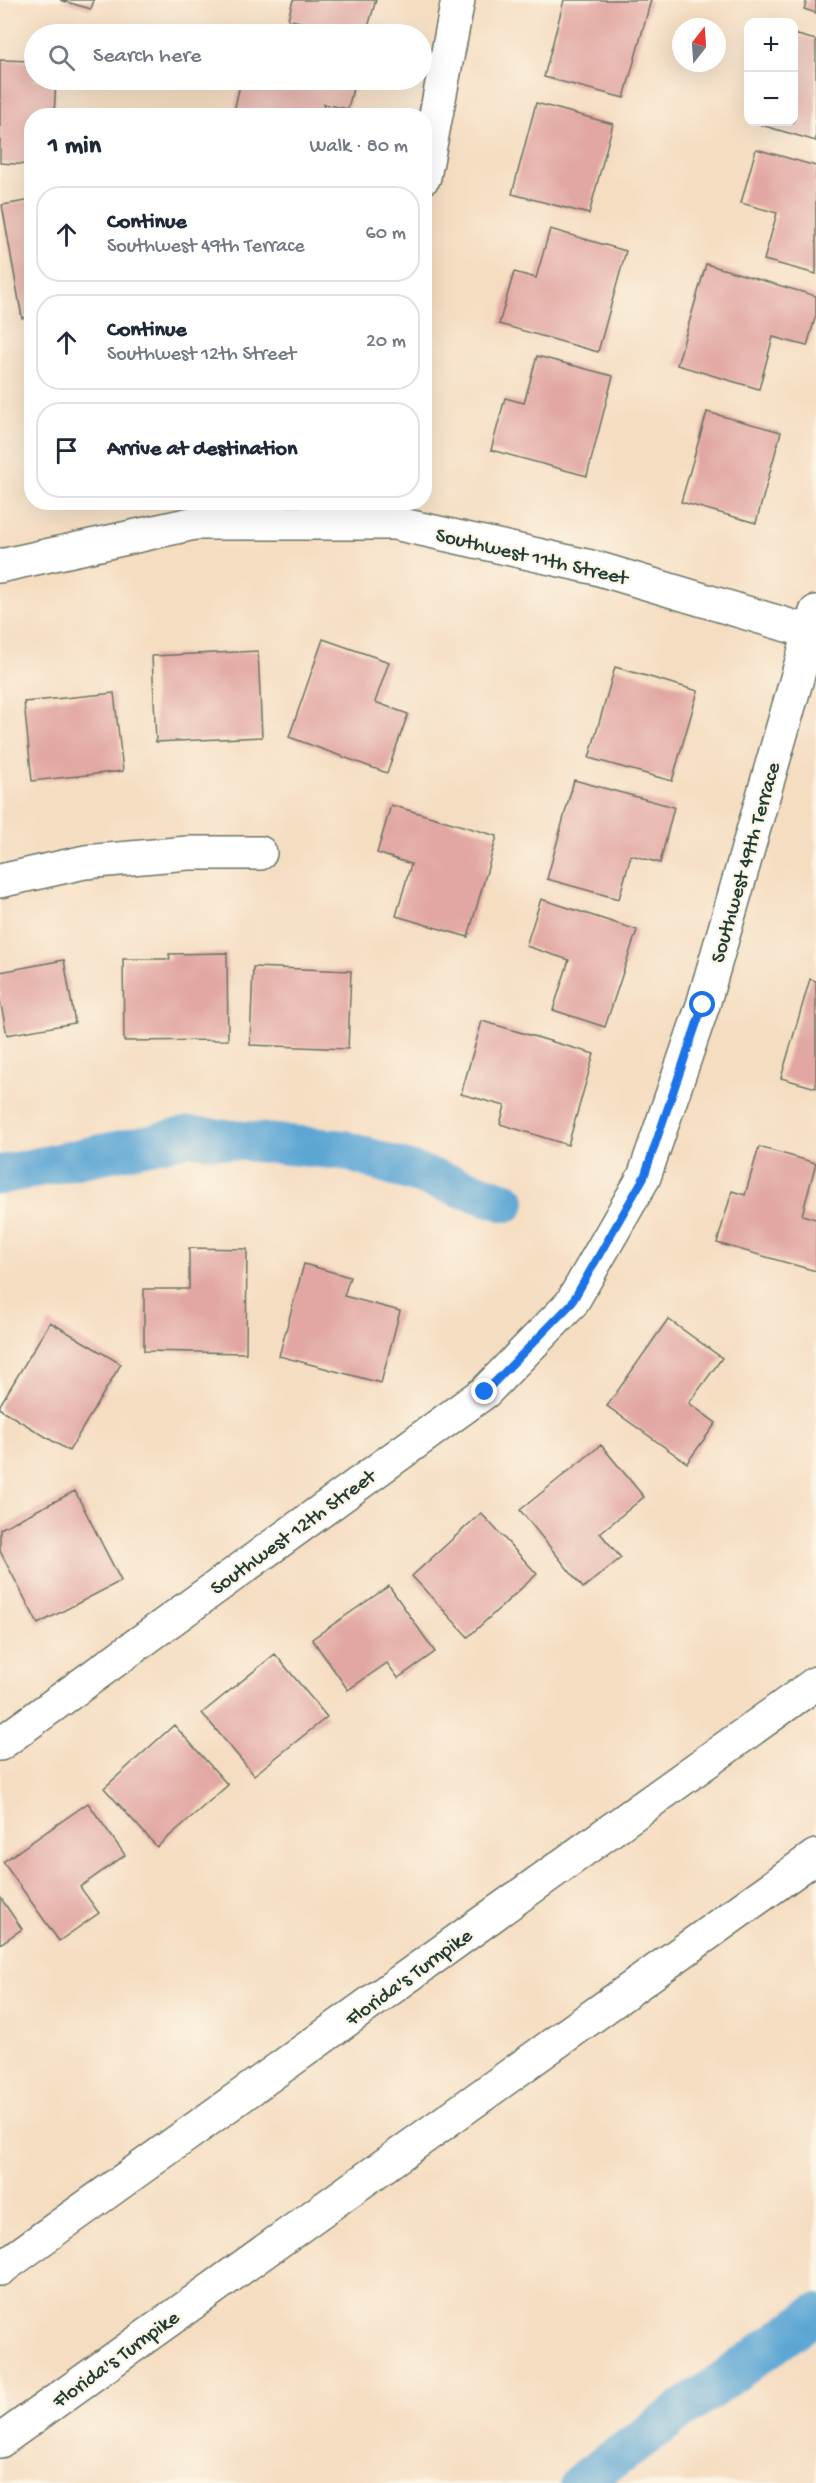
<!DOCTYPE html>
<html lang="en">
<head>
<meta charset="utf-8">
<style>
  :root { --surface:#fff; --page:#f6f6f7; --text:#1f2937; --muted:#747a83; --line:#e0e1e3 }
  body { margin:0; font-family:"Gochi Hand",sans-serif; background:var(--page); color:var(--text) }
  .controls { position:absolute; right:18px; top:18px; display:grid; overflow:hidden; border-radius:12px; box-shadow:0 6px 24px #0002 }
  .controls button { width:54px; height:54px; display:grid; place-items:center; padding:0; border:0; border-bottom:2px solid var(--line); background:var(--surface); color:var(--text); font:30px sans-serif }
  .compass { position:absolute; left:672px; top:18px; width:54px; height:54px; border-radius:50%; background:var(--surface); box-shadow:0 6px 24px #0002; rotate:17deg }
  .stop { position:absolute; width:18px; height:18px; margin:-14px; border:4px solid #1a73e8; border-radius:50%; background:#fff }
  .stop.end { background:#1a73e8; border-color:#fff; box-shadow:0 2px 6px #0008 }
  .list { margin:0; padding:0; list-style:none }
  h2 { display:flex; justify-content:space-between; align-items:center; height:78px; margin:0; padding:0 24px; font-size:26px }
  h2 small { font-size:20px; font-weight:400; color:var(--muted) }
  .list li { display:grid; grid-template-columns:39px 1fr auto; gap:18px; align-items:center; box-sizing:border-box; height:96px; margin:0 12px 12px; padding:0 12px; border:2px solid var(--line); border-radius:24px }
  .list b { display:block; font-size:22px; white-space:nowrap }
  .list p { margin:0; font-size:20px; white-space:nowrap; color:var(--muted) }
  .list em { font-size:20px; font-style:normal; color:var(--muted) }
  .icon { flex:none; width:33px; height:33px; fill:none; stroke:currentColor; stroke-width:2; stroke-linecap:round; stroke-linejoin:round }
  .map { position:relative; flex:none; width:816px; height:2483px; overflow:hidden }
  .search { position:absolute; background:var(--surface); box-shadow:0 6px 24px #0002; left:24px; top:24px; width:408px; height:66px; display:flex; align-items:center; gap:15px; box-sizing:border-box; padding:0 21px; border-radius:33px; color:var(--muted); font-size:22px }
  .panel { position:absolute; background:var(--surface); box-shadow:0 6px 24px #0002; left:24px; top:108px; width:408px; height:402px; border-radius:24px }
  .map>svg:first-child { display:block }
</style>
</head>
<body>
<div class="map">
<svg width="816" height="2483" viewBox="0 0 816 2483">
  <rect width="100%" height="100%" fill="#fcf5e5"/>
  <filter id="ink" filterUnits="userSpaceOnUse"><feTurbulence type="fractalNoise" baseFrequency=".0167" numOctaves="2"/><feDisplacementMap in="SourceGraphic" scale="12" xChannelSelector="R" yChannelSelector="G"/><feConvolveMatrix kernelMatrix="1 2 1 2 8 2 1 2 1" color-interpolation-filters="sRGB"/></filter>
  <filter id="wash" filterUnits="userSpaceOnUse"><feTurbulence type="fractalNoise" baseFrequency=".008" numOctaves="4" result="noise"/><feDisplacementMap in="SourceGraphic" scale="24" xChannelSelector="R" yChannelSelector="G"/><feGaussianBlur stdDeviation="1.35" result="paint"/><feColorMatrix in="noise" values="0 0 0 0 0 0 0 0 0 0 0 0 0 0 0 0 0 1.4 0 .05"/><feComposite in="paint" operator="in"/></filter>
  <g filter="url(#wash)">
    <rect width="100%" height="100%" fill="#f5ddc1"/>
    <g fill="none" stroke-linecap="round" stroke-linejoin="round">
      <path stroke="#5ca6d4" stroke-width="40" d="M0 1175 189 1136 344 1150 506 1202
        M580 2483 816 2314"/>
    </g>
    <g id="blocks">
      <path fill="#e2a7a3" d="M60 0H94L91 9Z
        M293 0H376L366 34H345L288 19Z
        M564 0H651L624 98 544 77Z
        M807 0H816V13L804 9Z
        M794 34 816 40V141L761 125 762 122H794Z
        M0 60 34 61V80H56L54 116H32V165L0 163Z
        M241 80H355L348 109 324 104 322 116H233Z
        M536 103 613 124 589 214 512 194Z
        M756 149 816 166V274L764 260 777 213 741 203Z
        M32 200V316L22 318 2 205Z
        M550 229 626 251 598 352 499 324 514 272 536 278Z
        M706 264 816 296V315L807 346 773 337 759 389 677 365Z
        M537 356 613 376 587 476 491 450 505 398 524 403Z
        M707 412 781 432 756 523 681 502Z
        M323 639 389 662 375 702 408 714 387 773 289 737Z
        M258 651 262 737 156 742 152 656Z
        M615 667 698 691 672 781 589 758Z
        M114 693 123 771 32 781 24 702Z
        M574 780 674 807 660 863 631 855 619 899 547 879Z
        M391 805 497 836 468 937 396 916 411 864 377 853Z
        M541 899 637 930 605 1027 553 1010 569 960 526 946Z
        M227 953 228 1040 124 1041 123 959H170L169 954Z
        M64 960 75 1023 7 1035 0 1000V972Z
        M253 967 351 971 348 1049 250 1045Z
        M810 979 816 981V1088L781 1078Z
        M482 1021 594 1054 568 1145 500 1124 505 1106 461 1094Z
        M759 1147 816 1163 802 1215 816 1219V1271L717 1243 732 1191 745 1195Z
        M189 1248 247 1249 246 1353 144 1351V1289H189Z
        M304 1264 350 1277 344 1296 400 1311 381 1383 279 1356Z
        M668 1319 722 1358 689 1403 716 1423 687 1463 607 1406Z
        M50 1322 121 1364 69 1451 0 1409V1405Z
        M601 1445 644 1497 600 1533 621 1558 583 1588 520 1510Z
        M75 1491 121 1581 38 1624 0 1551V1529Z
        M481 1513 537 1574 468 1637 412 1576Z
        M389 1586 435 1652 398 1678 387 1663 348 1690 312 1639Z
        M275 1654 327 1717 254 1775 202 1713Z
        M174 1725 228 1785 157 1847 104 1788Z
        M88 1803 125 1855 80 1887 99 1913 59 1941 3 1862Z
        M0 1897 22 1929 0 1944Z"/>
    </g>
  </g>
  <g filter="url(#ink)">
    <use href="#blocks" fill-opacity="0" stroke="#6a7565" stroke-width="1.5"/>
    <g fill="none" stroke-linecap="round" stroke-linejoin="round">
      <g stroke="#6a7565" stroke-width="36">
        <path id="street" d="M424 177 458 0
          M0 566 195 523H394L596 568 810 632
          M0 881 85 862 188 853H260
          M0 1744 485 1392 571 1304 644 1177 703 1005 816 612"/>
      </g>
      <g stroke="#6a7565" stroke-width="36">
        <path id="highway" d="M0 2269 816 1683
          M0 2441 816 1856"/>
      </g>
      <use href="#street" stroke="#fff" stroke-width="33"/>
      <use href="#highway" stroke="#fff" stroke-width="33"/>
    </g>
  </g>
  <g fill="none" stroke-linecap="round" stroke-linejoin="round" filter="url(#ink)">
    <path stroke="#1a73e8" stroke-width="8" d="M485 1392 571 1304 644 1177 703 1005"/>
  </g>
  <g text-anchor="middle" stroke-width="4.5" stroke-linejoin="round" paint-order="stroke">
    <g font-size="21" fill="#1f3d34" stroke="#fcf5e5">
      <text transform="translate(532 555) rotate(13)" y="7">Southwest 11th Street</text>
      <text transform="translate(744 862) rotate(-74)" y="7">Southwest 49th Terrace</text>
      <text transform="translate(292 1531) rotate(-36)" y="7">Southwest 12th Street</text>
      <text transform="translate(408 1976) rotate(-36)" y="7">Florida's Turnpike</text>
      <text transform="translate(115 2358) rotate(-36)" y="7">Florida's Turnpike</text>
    </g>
  </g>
</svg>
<div class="controls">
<button>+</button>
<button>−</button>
</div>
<svg class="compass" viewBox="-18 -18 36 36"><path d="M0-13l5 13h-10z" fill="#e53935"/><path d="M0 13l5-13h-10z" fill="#747a83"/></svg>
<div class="stop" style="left:703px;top:1005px"></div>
<div class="stop end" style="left:485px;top:1392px"></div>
<div class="search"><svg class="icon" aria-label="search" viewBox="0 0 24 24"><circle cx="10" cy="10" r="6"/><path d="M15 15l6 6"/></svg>Search here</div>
<section class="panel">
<h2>1 min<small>Walk · 80 m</small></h2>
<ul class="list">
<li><svg class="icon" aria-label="ahead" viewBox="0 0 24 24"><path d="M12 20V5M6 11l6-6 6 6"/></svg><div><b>Continue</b><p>Southwest 49th Terrace</p></div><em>60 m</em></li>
<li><svg class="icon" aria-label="ahead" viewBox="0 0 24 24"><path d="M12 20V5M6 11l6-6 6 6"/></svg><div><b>Continue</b><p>Southwest 12th Street</p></div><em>20 m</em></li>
<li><svg class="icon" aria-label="arrive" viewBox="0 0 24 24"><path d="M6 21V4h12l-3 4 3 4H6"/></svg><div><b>Arrive at destination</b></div></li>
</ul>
</section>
</div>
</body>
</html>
